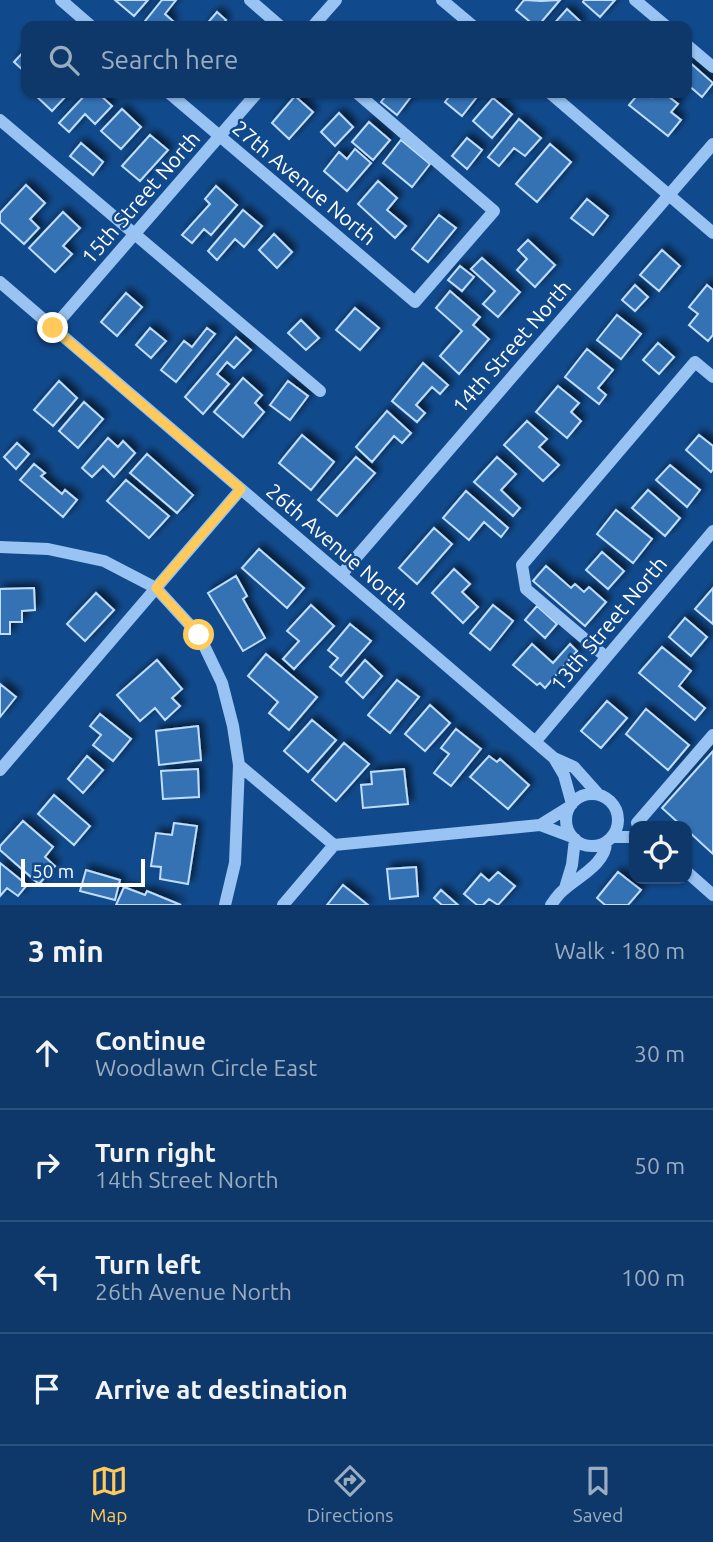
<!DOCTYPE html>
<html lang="en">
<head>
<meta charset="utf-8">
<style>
  :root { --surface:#0d3869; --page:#1b4371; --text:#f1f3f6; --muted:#9aacc0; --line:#2d527d; --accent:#ffca59 }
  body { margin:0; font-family:Ubuntu,sans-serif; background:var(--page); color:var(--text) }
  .controls { position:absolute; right:21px; bottom:21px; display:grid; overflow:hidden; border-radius:14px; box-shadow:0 2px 5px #0004 }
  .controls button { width:63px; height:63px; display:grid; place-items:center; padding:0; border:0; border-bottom:2px solid var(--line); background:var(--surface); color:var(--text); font:35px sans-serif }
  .scale { position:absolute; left:21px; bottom:18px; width:124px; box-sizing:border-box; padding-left:7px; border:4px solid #fff; border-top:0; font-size:19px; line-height:24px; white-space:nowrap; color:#fff; -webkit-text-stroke:5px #114a8c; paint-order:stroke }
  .stop { position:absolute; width:21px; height:21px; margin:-16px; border:5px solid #ffca59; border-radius:50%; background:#fff }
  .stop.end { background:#ffca59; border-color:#fff; box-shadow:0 2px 7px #0008 }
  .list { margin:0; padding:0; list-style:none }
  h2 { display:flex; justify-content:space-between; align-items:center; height:91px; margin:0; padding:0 28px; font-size:30px }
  h2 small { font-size:23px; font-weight:400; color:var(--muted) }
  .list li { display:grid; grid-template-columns:46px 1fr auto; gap:21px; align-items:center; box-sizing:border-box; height:112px; padding:0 28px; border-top:2px solid var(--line) }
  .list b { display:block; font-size:26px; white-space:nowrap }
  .list p { margin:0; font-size:23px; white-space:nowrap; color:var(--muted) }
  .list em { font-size:23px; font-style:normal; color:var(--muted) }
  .icon { flex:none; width:38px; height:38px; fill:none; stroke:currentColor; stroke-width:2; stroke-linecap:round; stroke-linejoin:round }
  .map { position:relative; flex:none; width:713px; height:905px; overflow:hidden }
  .search { position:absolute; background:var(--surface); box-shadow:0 2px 5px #0004; left:21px; right:21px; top:21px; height:77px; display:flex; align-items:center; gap:18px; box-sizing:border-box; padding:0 24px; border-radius:14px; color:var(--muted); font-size:26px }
  .sheet { height:539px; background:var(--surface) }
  nav { display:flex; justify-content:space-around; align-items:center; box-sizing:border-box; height:98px; border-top:2px solid var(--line); background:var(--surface); font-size:19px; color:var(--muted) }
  nav a { display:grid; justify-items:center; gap:4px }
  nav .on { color:var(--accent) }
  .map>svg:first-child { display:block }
</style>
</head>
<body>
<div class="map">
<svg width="713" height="905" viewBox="0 0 713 905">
  <defs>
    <filter id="shadow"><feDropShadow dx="4.5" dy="-4.5" stdDeviation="3.5" flood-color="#0009"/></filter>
  </defs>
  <rect width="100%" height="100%" fill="#114a8c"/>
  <path fill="#3472b4" stroke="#bfddfd" stroke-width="2" filter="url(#shadow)" d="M115 0H148L134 16Z
    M162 0H176L165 14 173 21 169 26H144L142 25Z
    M524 0 541 1 560 0 538 26H535L516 10Z
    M584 0H615L600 17 583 2Z
    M567 9 581 22 578 26H552Z
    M217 12 226 20 221 26H205Z
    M26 49V73L14 62Z
    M687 60 713 83 702 97 687 84Z
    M33 93H69L52 111Z
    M87 93H98L112 106 95 124 85 114 69 132 59 123Z
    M388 93H411L413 94 397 115 381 102Z
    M452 93H480L462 116 445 102Z
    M639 93H647L652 97 655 93H664L678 104 671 112 681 120 668 136 629 105Z
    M295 96 313 112 289 139 272 123Z
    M493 98 512 114 492 138 473 121Z
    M122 109 141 127 121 149 101 131Z
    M339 113 353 127 335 146 321 132Z
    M519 119 541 138 525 156 514 148 499 166 488 157Z
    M369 122 390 140 373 160 352 142Z
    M150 135 168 150 140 181 122 166Z
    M467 138 482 150 467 169 452 156Z
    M401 140 430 164 412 187 383 163Z
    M81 143 103 162 93 175 70 156Z
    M550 144 571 162 537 202 516 184Z
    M355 149 371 163 347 191 324 171 339 152 347 159Z
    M378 181 397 198 387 210 406 226 395 238 358 204Z
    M26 185 45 203 30 219 39 228 24 244 0 222V213Z
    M216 186 237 205 211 235 204 229 192 243 182 235 210 204 205 199Z
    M587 199 608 216 593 235 571 218Z
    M243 210 262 226 244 247 235 239 217 260 208 251Z
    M63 212 80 228 63 246 72 254 55 272 29 248Z
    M439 215 456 228 428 262 412 249Z
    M274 234 292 252 277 268 259 250Z
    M528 240 555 265 535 287 517 270 527 259 518 250Z
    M662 250 680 266 659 291 640 275Z
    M482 258 520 292 498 317 483 304 495 291 471 269Z
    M460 266 474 277 462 291 448 280Z
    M635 285 648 297 635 311 622 300Z
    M707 285 713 290V335L708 341 689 325 698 314 689 307Z
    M450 291 480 317 473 325 489 339 459 374 440 356 462 331 436 308Z
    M126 293 142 307 117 336 101 322Z
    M355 308 379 328 360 350 336 330Z
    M617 315 641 334 621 359 597 340Z
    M301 320 319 338 306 350 288 333Z
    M150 328 166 341 151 358 136 345Z
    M207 328 215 334 176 382 161 370 184 341 192 347Z
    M236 337 251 350 234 368 227 362 217 374 229 384 203 414 185 397Z
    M658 343 674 357 659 374 643 360Z
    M587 349 613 370 598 388 606 395 599 404 565 377Z
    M423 363 448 385 440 394 432 387 416 405 425 413 417 422 392 401Z
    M243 378 262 395 255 403 264 412 243 437 214 412Z
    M59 381 77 398 53 426 34 410Z
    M288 381 308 396 290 420 270 405Z
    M558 386 579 403 571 412 581 421 567 438 536 412Z
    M84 402 103 419 78 448 59 431Z
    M387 411 411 433 402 443 394 436 372 462 356 447Z
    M527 421 547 439 539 447 559 465 543 481 504 445Z
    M302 435 334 462 311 490 279 463Z
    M699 435 713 446V469L711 472 686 450Z
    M108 438 118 447 123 441 135 453 114 477 103 466 92 477 82 468Z
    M17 443 29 454 16 469 4 457Z
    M147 454 193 495 177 513 130 473Z
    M356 457 375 473 337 516 318 500Z
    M497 457 516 474 501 490 520 508 513 516 474 482Z
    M34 464 45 473 41 476 62 494 65 490 77 500 63 517 20 480Z
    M670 465 700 490 687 507 656 480Z
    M126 480 169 516 149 538 107 501Z
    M648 490 680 518 665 536 632 508Z
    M466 491 508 528 501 537 484 522 469 540 443 518Z
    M616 510 652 539 633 563 597 534Z
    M434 528 452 544 417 584 399 568Z
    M259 549 304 588 287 608 242 568Z
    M602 552 624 571 608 589 586 570Z
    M546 566 571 588 575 584 584 592 589 587 606 602 585 626 533 581Z
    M454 569 470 584 462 592 478 607 463 623 432 593Z
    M236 576 247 596 243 599 265 638 243 651 208 593Z
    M34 588 35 610 22 611V622H10V634H0V589Z
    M713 588V624L695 609Z
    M96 593 114 610 85 641 67 624Z
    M311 605 334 626 294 669 283 659 299 641 287 631Z
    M493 605 513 621 490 650 470 633Z
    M537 606 557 624 545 638 525 620Z
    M685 618 707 637 691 656 669 637Z
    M350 624 371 641 341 676 330 667 338 658 328 650Z
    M532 644 553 663 570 644 577 651 545 688 540 683 537 685 513 665Z
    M662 647 691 671 679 686 705 708 695 720 639 673Z
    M266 654 317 697 289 730 269 713 278 702 248 676Z
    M157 660 182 689 172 698 180 706 165 720 155 708 140 721 117 695Z
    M365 660 382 676 363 698 346 682Z
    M397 680 419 697 390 733 368 715Z
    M0 684 16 697 0 717Z
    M607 701 627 718 601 748 581 731Z
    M430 705 450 723 425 751 405 734Z
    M646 709 689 745 668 770 626 734Z
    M100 714 131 739 113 761 93 745 101 735 90 726Z
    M312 720 336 740 308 772 284 751Z
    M198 726 201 760 159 765 156 731Z
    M456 729 481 749 451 786 434 773 449 754 441 748Z
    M344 743 369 764 336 801 312 780Z
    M713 751V854L687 830V826H682L662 808Z
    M87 756 103 770 83 793 68 779Z
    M489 756 497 762 500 759 529 785 508 809 470 777Z
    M198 769 199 797 163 799 161 771Z
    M404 769 408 804 363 808 361 785 372 784 371 772Z
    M54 795 90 826 74 845 38 814Z
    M23 821 53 847 45 857 55 866 39 884 0 850V846Z
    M174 823 197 826 188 884 160 879 161 867 151 866 156 833 172 835Z
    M0 863 27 885 18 896 7 888 0 896Z
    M416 867 418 896 390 899 387 869Z
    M86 870 120 880 115 900 80 891Z
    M498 872 515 886 498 905 489 899 483 905H477L464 894 481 874 489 881Z
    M618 872 641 890 628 905H605L597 898Z
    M343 885 368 905H327Z
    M124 887 145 895 147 891 181 905H116Z
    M441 890 458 905H442L434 898Z"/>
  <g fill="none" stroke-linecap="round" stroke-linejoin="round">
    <path stroke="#98c3f2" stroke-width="12" d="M61 0 91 26
      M250 0 280 26
      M442 0 473 26
      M635 0 666 26
      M313 26 336 0
      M687 45 713 67
      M169 93 415 302 494 211 357 93
      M550 93 713 233
      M0 120 320 391
      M0 282 554 758 574 767 599 795
      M53 328 257 93
      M0 547 48 549 104 561 156 588 199 635 222 683 233 726 239 765 235 863 225 905
      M341 575 713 144
      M606 657 526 589 522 565 695 362 713 377
      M535 742 713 531
      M554 758 564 775 572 804
      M239 765 334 845 540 825 569 807
      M0 770 241 489
      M566 820a26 26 0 1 1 52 0a26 26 0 1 1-52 0Z
      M637 823 713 735
      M540 825 572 837
      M613 837H634
      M687 872 713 895
      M565 888 572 865 575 839
      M283 905 334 845
      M551 905C555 899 560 892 566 888 580 876 606 863 606 842"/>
  </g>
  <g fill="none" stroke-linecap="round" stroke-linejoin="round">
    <path stroke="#ffca59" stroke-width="9" d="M53 328 241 489 156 588 199 635"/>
  </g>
  <g text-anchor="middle" stroke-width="5" stroke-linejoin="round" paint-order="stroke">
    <g font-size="21" fill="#fff" stroke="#114a8c">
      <text transform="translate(304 183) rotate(40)" y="7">27th Avenue North</text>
      <text transform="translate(141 198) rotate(-49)" y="7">15th Street North</text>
      <text transform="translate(512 347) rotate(-49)" y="7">14th Street North</text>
      <text transform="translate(337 547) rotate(41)" y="7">26th Avenue North</text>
      <text transform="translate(609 624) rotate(-50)" y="7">13th Street North</text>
    </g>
  </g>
</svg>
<div class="controls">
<button><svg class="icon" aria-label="locate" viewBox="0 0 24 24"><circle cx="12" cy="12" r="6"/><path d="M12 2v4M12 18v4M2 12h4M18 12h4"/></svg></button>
</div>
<div class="scale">50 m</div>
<div class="stop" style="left:199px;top:635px"></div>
<div class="stop end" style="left:53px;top:328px"></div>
<div class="search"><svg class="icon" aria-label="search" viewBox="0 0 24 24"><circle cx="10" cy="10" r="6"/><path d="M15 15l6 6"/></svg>Search here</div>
</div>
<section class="sheet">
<h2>3 min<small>Walk · 180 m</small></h2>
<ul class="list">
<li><svg class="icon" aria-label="ahead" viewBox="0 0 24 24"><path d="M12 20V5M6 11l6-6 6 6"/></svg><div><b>Continue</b><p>Woodlawn Circle East</p></div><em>30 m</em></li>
<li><svg class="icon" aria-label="right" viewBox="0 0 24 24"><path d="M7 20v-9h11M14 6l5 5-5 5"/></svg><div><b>Turn right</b><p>14th Street North</p></div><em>50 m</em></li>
<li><svg class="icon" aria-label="left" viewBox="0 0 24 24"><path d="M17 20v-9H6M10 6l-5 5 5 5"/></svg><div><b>Turn left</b><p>26th Avenue North</p></div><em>100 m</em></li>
<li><svg class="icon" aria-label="arrive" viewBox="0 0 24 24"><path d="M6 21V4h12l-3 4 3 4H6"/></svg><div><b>Arrive at destination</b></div></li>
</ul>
</section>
<nav>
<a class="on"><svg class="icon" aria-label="map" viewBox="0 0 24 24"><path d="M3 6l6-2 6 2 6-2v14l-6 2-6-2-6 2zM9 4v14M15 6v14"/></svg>Map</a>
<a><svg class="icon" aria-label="directions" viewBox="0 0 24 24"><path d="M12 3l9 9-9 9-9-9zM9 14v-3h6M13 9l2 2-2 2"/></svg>Directions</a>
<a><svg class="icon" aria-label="saved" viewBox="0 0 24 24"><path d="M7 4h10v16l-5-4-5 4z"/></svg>Saved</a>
</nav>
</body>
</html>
